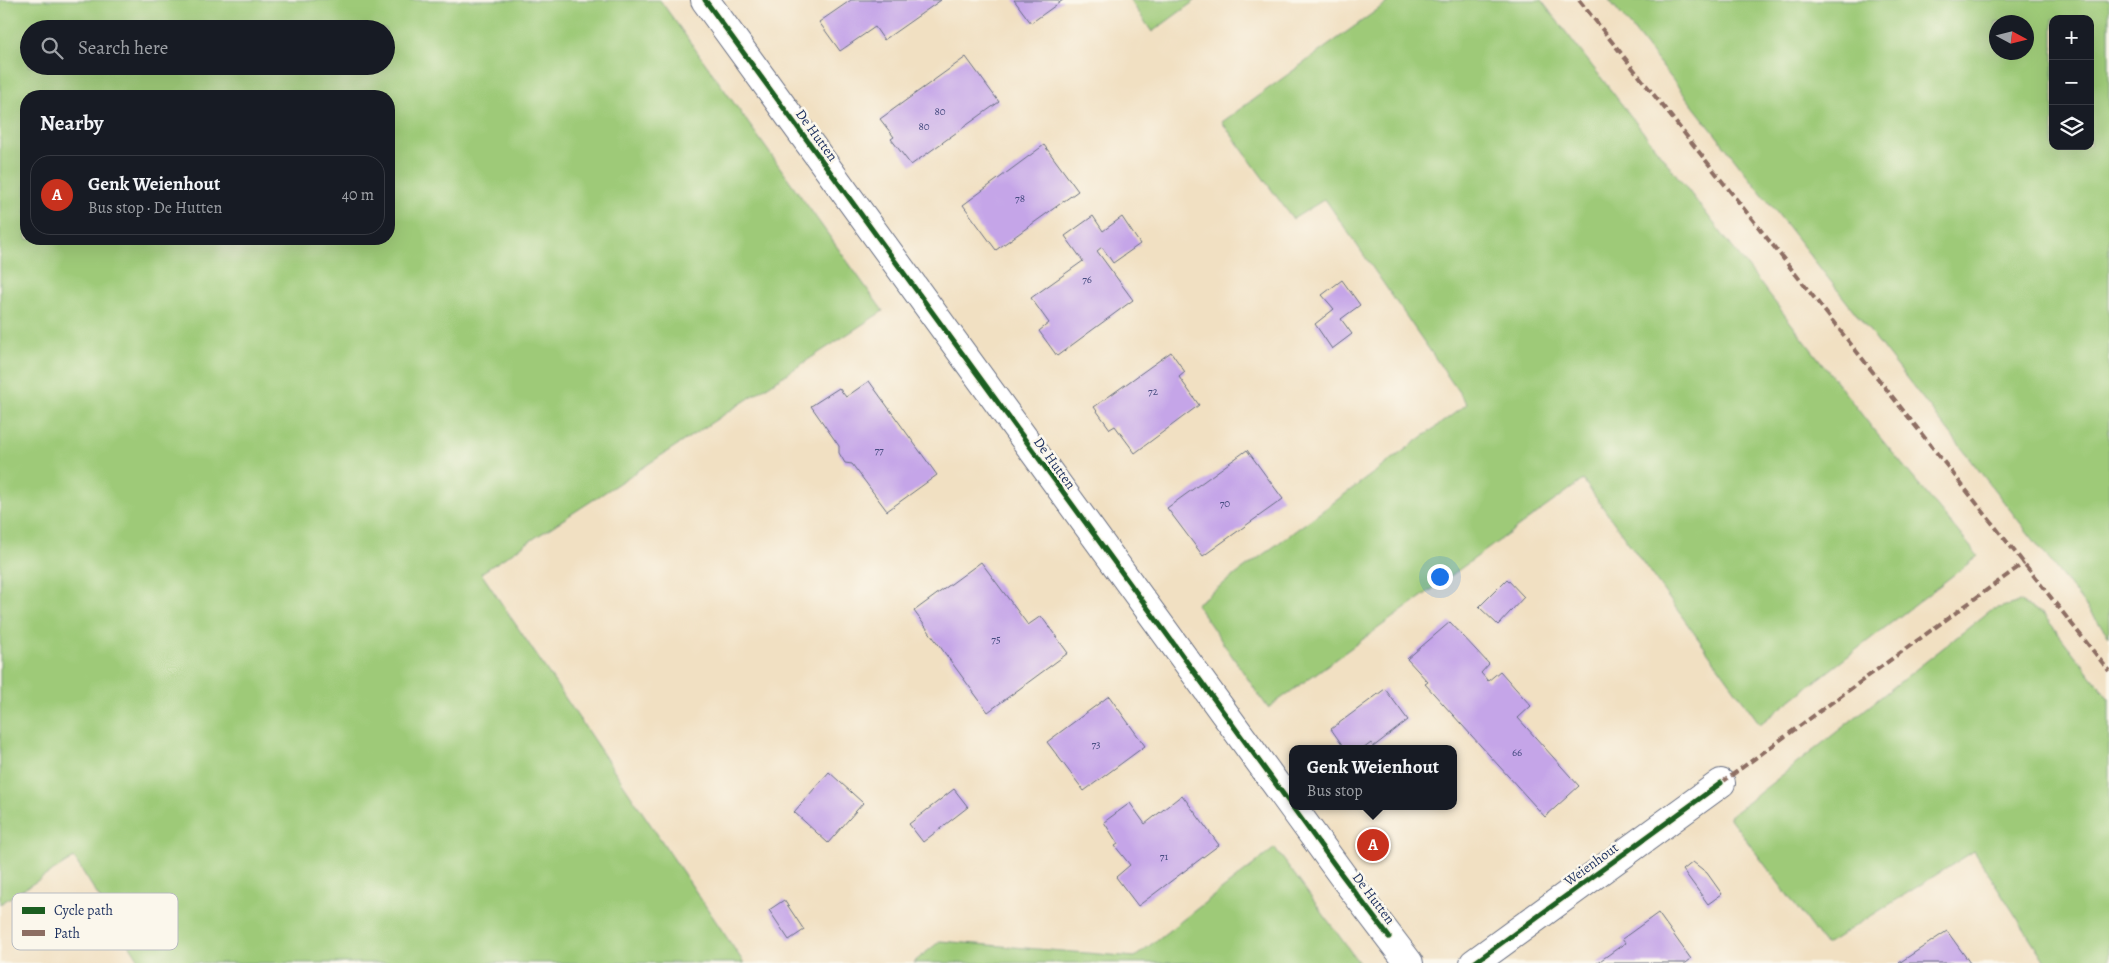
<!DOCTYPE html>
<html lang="en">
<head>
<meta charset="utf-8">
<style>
  :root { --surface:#171b24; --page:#20242c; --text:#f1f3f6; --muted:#9ea1a6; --line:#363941; --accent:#c8321e }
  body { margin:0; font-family:Alegreya,serif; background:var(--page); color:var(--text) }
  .controls { position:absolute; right:15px; top:15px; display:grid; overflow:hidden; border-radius:10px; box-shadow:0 5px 20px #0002 }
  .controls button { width:45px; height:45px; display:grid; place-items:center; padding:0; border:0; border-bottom:1px solid var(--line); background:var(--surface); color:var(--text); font:25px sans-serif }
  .compass { position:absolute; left:1989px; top:15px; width:45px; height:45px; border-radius:50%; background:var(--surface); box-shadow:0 5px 20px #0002; rotate:97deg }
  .you { position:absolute; left:1439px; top:576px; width:18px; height:18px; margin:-12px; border:4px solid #fff; border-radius:50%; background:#1a73e8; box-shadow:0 0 0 8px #1a73e833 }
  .badge { display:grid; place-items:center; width:32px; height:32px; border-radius:50%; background:var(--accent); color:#fff; font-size:16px; font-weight:700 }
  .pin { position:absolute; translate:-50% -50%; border:2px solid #fff; box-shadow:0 1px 5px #0006 }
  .popup { position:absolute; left:1289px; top:745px; width:168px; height:65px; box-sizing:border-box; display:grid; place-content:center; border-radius:10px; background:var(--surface); filter:drop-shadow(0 1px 4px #0005); font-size:16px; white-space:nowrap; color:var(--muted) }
  .popup b { font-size:19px; color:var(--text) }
  .popup::after { content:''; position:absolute; left:50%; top:100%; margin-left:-10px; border:10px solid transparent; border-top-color:var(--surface) }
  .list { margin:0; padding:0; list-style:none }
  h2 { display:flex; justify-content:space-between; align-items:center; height:65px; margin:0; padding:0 20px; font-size:21px }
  h2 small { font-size:16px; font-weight:400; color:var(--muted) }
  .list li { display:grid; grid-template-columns:32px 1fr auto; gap:15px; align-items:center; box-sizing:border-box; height:80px; margin:0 10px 10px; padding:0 10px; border:1px solid var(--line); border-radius:20px }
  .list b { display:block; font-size:19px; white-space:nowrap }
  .list p { margin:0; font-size:16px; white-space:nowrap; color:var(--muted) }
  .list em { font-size:16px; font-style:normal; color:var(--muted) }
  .icon { flex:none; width:28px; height:28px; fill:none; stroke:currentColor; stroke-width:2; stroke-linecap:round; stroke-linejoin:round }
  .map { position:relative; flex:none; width:2109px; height:963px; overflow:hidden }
  .search { position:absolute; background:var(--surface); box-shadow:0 5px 20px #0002; left:20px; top:20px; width:375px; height:55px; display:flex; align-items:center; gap:12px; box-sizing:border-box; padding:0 18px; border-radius:28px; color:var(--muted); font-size:19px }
  .panel { position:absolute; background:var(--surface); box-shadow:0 5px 20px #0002; left:20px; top:90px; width:375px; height:155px; border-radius:20px }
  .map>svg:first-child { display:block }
</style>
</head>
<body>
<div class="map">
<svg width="2109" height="963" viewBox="0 0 2109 963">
  <rect width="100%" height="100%" fill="#fbf7ec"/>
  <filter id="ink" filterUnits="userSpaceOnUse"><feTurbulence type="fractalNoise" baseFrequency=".02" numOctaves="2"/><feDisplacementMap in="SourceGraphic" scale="10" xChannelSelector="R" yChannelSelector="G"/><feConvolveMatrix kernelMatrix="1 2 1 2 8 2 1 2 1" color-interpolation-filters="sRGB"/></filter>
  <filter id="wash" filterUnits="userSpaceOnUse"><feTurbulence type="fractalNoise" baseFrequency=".0096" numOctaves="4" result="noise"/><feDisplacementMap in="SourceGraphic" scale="20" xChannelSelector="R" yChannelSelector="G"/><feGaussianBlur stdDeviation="1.12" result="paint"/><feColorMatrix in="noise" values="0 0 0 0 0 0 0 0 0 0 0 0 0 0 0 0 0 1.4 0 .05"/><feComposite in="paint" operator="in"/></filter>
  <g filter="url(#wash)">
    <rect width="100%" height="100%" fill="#f1e0c2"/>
    <path fill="#9eca78" stroke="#5c7c6b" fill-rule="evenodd" d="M0 0H660L883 311 481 573 744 963H141L74 858 0 904ZM29 29H386V66H29ZM389 96V239H26V96Z
      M1130 0H1196L1152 32Z
      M1391 0H1541L1873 429 1978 556 1760 724 1583 480 1268 708 1196 604 1467 404 1325 199 1293 219 1222 122Z
      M1609 0H2109V636L1628 23ZM2053 19H2090V146H2053ZM2026 22V52H1996V22Z
      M2020 602 2043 614 2109 699V963H2046L1974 851 1825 945 1729 817 1991 610Z
      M1275 848 1359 963H913L940 941 1135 957Z"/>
    <g id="blocks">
      <path fill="#c5a5e8" d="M851 0H941L884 40 875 27 840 51 819 22Z
        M1014 0H1063L1031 23Z
        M966 57 999 102 911 165 891 139 894 137 880 119Z
        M1044 145 1078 191 996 250 963 205Z
        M1093 216 1103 231 1122 217 1140 244 1113 263 1102 247 1097 251 1133 300 1057 356 1039 331 1049 323 1031 298 1083 261 1065 236Z
        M1342 280 1360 305 1341 319 1352 334 1332 349 1315 324 1334 309 1322 295Z
        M1171 352 1185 372 1179 377 1199 405 1135 453 1115 426 1110 429 1094 407Z
        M869 381 937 475 887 511 852 464 845 463 839 453V446L811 406 839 388 846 397Z
        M1247 450 1283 499 1203 556 1167 508Z
        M981 562 1028 625 1041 616 1068 653 988 712 914 611Z
        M1507 579 1524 597 1498 625 1479 607Z
        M1450 622 1489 664 1481 673 1488 681 1500 671 1531 706 1518 718 1579 786 1545 817 1425 684 1428 682 1407 659Z
        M1385 689 1408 720 1373 747 1371 743 1363 749H1345L1331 729Z
        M1109 696 1145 746 1084 791 1047 742Z
        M829 772 863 803 828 843 794 812Z
        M954 789 968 807 923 842 909 824Z
        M1182 795 1219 845 1138 906 1116 877 1130 865 1115 846 1118 844 1104 822 1130 803 1145 824Z
        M1693 862 1707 873 1722 894 1708 904 1683 870Z
        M784 900 804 930 789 940 769 910Z
        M1658 913 1691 959 1686 963H1597L1625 943 1622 939Z
        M1947 931 1970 963H1899Z"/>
    </g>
  </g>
  <g filter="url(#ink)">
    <use href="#blocks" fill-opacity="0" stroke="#666d81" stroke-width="1"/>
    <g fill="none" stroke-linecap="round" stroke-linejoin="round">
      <g stroke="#666d81" stroke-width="30">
        <path id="minor" d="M705 0 1342 875 1409 963
          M1474 963 1721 783"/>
      </g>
      <use href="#minor" stroke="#fff" stroke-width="28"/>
      <path stroke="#8d6e63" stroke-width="4" stroke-dasharray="8 4" stroke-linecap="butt" d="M1579 0 2109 671
        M1721 783 2024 563"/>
      <g stroke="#fbf7ec" stroke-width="8">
        <path id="cycleway" d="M705 0 1342 875 1389 937
          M1474 963 1721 783"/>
      </g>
      <use href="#cycleway" stroke="#1b5e20" stroke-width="5"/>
    </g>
  </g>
  <g text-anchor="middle" stroke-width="5" stroke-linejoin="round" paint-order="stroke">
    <g font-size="11" fill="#464c80">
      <text x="940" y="115">80</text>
      <text x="924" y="130">80</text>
      <text x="1020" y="202">78</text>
      <text x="1087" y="283">76</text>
      <text x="1153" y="395">72</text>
      <text x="879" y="454">77</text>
      <text x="1225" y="507">70</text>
      <text x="996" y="643">75</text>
      <text x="1096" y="748">73</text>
      <text x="1517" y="756">66</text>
      <text x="1164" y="860">71</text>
    </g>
    <g font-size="14" fill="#1b2f5e" stroke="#fbf7ec">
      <text transform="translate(817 135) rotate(54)" y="5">De Hutten</text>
      <text transform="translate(1055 463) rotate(54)" y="5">De Hutten</text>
      <text transform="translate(1591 864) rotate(-36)" y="5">Weienhout</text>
      <text transform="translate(1374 898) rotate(53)" y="5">De Hutten</text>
    </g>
  </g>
  <rect x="12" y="893" width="166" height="57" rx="8" fill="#fbf7ec" stroke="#b8bbc1" stroke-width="1"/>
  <rect x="22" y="907" width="23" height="7" fill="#1b5e20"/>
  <rect x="22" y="930" width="23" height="6" fill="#8d6e63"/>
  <g font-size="14" fill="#1b2f5e">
    <text x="54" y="915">Cycle path</text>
    <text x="54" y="938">Path</text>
  </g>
</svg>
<div class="controls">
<button>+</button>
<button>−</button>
<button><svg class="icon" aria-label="layers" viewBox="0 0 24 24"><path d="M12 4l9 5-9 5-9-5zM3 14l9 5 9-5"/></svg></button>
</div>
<svg class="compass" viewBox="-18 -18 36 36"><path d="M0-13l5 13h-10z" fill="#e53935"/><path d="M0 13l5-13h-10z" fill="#9ea1a6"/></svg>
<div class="you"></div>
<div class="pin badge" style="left:1373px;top:845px">A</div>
<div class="popup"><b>Genk Weienhout</b>Bus stop</div>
<div class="search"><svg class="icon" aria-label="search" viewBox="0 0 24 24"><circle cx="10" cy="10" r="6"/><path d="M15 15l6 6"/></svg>Search here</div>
<section class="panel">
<h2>Nearby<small></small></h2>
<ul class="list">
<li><span class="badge">A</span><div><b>Genk Weienhout</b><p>Bus stop · De Hutten</p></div><em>40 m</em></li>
</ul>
</section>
</div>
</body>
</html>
